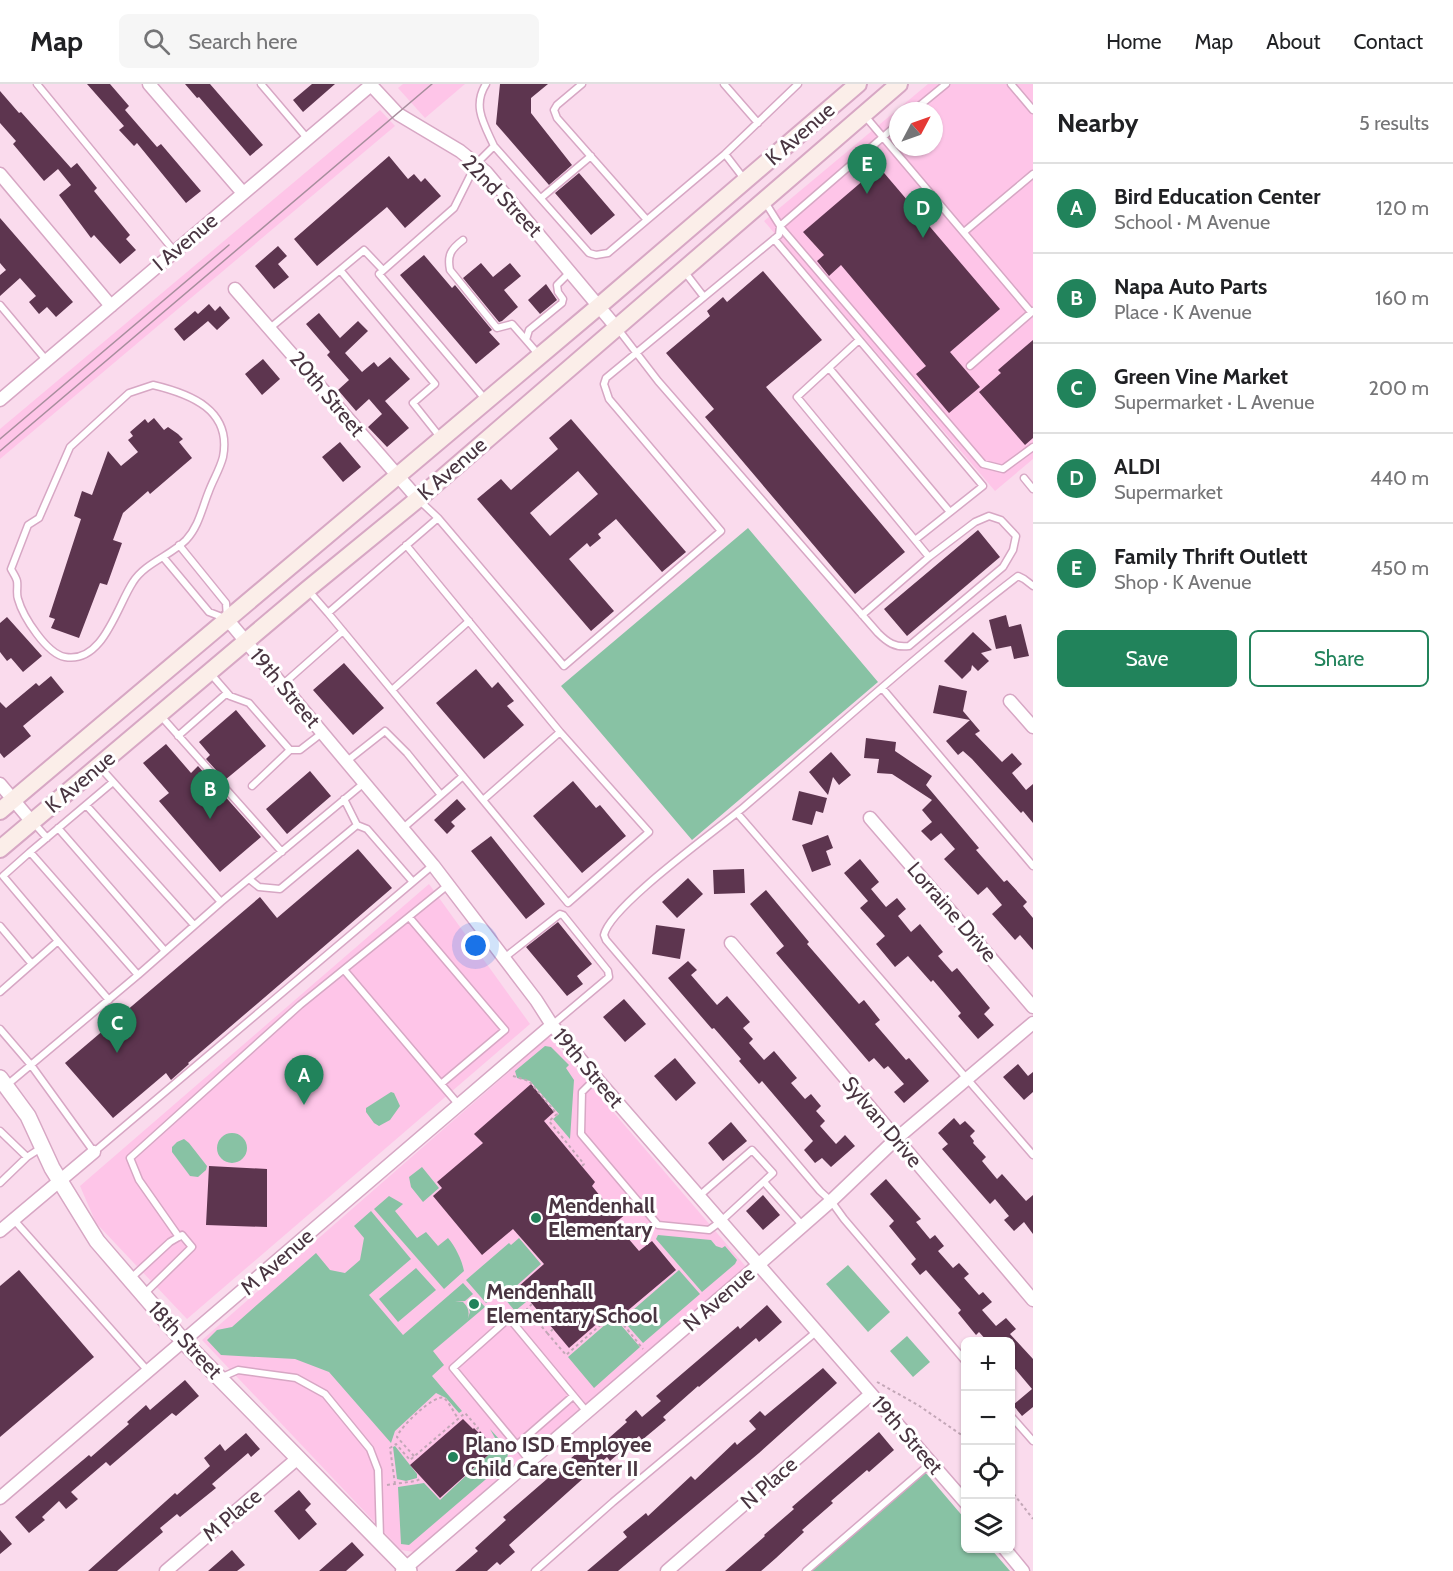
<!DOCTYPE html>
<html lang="en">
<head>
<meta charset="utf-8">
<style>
  :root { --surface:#fff; --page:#f6f6f6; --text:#202124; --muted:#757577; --line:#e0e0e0; --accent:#21835b }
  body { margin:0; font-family:Cabin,sans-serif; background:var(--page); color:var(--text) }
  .controls { position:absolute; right:18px; bottom:18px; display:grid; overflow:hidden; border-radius:9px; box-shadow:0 2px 4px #0004 }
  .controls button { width:54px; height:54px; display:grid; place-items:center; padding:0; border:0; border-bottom:2px solid var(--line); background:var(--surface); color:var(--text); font:30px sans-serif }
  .compass { position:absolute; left:889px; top:18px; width:54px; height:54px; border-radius:50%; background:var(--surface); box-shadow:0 2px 4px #0004; rotate:49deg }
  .you { position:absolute; left:476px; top:862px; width:21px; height:21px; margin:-15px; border:4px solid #fff; border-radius:50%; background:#1a73e8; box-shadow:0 0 0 9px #1a73e833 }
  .badge { display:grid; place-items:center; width:39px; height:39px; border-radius:50%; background:var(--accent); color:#fff; font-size:20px; font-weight:700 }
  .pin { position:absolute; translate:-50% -50px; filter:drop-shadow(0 2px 3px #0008) }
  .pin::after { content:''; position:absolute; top:32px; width:21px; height:18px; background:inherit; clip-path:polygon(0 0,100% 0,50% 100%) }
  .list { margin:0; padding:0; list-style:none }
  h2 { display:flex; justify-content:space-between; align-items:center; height:78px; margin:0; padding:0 24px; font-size:26px }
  h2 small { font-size:20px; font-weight:400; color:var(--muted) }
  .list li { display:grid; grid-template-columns:39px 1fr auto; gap:18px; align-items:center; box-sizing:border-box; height:90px; padding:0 24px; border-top:2px solid var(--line) }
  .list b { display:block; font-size:22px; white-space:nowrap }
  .list p { margin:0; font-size:20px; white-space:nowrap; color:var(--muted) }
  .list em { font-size:20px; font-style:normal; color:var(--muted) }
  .actions { display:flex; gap:12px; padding:18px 24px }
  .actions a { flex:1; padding:14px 0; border:2px solid var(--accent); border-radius:9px; text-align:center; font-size:21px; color:var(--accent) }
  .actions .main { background:var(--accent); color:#fff }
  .icon { flex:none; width:33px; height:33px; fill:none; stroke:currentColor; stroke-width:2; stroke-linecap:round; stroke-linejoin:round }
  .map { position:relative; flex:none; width:1033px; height:1487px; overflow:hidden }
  header { display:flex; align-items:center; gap:36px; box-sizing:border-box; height:84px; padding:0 30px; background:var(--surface); border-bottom:2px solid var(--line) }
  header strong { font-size:28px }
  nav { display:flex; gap:33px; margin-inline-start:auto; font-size:21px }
  .search { width:420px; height:54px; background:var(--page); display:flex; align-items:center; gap:15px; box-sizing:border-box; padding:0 21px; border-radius:9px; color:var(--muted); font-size:22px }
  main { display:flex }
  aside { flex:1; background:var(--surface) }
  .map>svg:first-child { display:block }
</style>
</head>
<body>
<header>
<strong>Map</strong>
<div class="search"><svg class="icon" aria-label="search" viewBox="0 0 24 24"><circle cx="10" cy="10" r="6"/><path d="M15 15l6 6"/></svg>Search here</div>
<nav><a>Home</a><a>Map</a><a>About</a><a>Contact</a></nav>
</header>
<main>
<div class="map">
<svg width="1033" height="1487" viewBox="0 0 1033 1487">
  <rect width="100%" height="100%" fill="#fadbed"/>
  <path fill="#fec5e8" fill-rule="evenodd" d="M403 0H465L425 34 398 4Z
    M928 0H1033V375L995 407 764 137ZM898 27H934V63H898Z
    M380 26 395 42 0 375V345Z
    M429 800 530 940 187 1235 96 1139 80 1102Z
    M549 953 747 1184 414 1468 401 1466 202 1256Z"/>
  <path fill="#88c2a4" d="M748 444 878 598 692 756 561 602Z
    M545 962 551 963 569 981 566 984 574 996 570 1055 553 1035 559 1030 530 997 517 994 515 987Z
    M391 1008 394 1009 400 1022 390 1036 379 1042 374 1039 366 1028V1024Z
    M217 1064a15 15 0 1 1 30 0a15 15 0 1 1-30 0Z
    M184 1055 189 1059 207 1082 206 1086 198 1093 190 1092 172 1068V1063L177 1058Z
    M422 1083 439 1104 423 1118 411 1103 409 1093Z
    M389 1112 403 1120 395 1127 417 1154 426 1148 438 1162 448 1154C455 1162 462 1176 464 1187L444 1205 374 1125Z
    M371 1127 411 1175 369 1211 403 1251 463 1199 473 1210 465 1217 455 1218H463C469 1224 470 1229 467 1237L470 1228 467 1220 476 1213 485 1223 433 1267 444 1281 432 1292 462 1327 459 1329 446 1314 436 1309 395 1347 391 1359 329 1288 295 1275 221 1271 207 1256 217 1246 232 1243 316 1169 330 1186 345 1189 360 1176 364 1154 354 1142Z
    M658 1151 711 1156 716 1162 722 1164 725 1162 737 1176 735 1180 702 1208 656 1155Z
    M519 1154 541 1180 514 1204 526 1218 515 1227 499 1208 486 1219 466 1196 509 1159 511 1161Z
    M848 1181 890 1228 868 1248 826 1200Z
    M416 1184 436 1206 398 1238 379 1215Z
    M679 1186 700 1210 643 1259 619 1232 623 1228 626 1232Z
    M614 1233 640 1263 594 1304 568 1273Z
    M907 1252 930 1278 913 1293 890 1267Z
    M490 1345 509 1366 506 1378 409 1461 401 1460 398 1403 424 1399 440 1416 499 1361Z
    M395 1362 417 1390V1394L406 1397 397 1395 393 1363Z
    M925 1388 965 1435 966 1464 991 1465 1010 1487H811Z"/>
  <path fill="#5d354f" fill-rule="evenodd" d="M87 0H110L129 22 125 26 157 63 161 60 201 107 186 119 137 59 134 62 119 46 124 42Z
    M185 0H210L263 61 250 72 199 13 197 14Z
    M312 0H335L303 28 293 16Z
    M500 0H548L531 14V29L572 81 549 101 496 40Z
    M0 7 19 29 21 28 71 84 77 79 97 104 94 107 130 151 126 155 136 166 120 180 94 151 91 154 59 111 71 101 58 85 44 97 13 60 16 57 0 39Z
    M389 72 408 95 414 90 421 98 425 94 441 112 405 144 387 123 317 182 294 155Z
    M879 83 1000 225 950 268 980 303 949 329 916 290 926 282 841 181 829 192 817 177 824 171 803 148Z
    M579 89 615 131 591 151 555 109Z
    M0 134 73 218 56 233 47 223 39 230 29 218 36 212 20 194 0 212V191L6 186 0 179Z
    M278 162 287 172 278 180 289 193 274 205 255 182Z
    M424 171 452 204 455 201 492 246 489 248 500 260 476 280 400 191Z
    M481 179 493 193 510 179 521 192 504 206 518 223 502 237 499 238 463 194Z
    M763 187 822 256 766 303 905 468 855 510 705 333 714 325 666 269 710 232 707 227 723 213 727 218Z
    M546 200 557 216 540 230 528 216Z
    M209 220 215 227 220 222 230 234 217 246 208 237 184 257 174 245 195 227 198 230Z
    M319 229 340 254 358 237 368 247 345 269 362 288 374 278 378 283 390 273 410 295 385 317 409 344 387 363 368 343 382 330 369 315 356 327 338 306 349 296 327 271 330 268 306 240Z
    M1033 256V354L1025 361 979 308 1001 289 998 286Z
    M263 275 280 295 262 311 245 290Z
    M154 334 164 346 168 343 178 350 183 355 179 358 192 374 150 410 148 407 123 429 113 456 122 459 107 501 100 499 79 554 51 544 55 535 49 533 81 435 74 432 82 407 92 411 108 367 121 382 138 368 128 356 133 352 130 348 145 335 148 339Z
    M571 335 686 468 662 488 616 435 598 450 601 454 590 463 587 459 569 475 614 527 591 547 477 415 501 395 511 406 558 365 549 354ZM578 387 598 410 550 452 530 429Z
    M340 358 361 383 343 398 322 373Z
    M978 446 1000 473 907 552 884 525Z
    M1006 531 1009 543 1021 540 1029 572 1014 575 1011 562 996 565 989 536Z
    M7 533 42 572 23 588 11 574 7 577 0 568V539Z
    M973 548 992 566 981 569 989 577 978 587 972 581 971 586 962 595 944 577Z
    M344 579 384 624 353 651 313 606Z
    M476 585 492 604 498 598 514 617 507 622 524 641 484 675 436 619Z
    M51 592 64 608 23 642 31 652 4 674 0 669V618L6 624 36 599 39 602Z
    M939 601 967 607 963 627 980 647 975 650 1002 678 1012 669 1022 680 1012 689 1026 706 1033 700V739L1023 727 1021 729 972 675 963 667 958 671 946 657 970 636 933 629Z
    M236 626 266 662 225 696 206 675 210 671 199 658Z
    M866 654 896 658 895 667 932 692 926 701 979 764 976 766 1004 798 1007 796 1027 818 1023 822 1033 834V866L1020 851 1015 856 992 830 1002 821 987 803 978 811 944 775 955 765 941 749 931 757 921 747 932 738 922 726 932 716 892 690 877 689 879 675 864 674Z
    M166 660 191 689 198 682 261 753 220 788 159 717 169 709 143 679Z
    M831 668 851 691 839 701 833 693 828 711 809 688Z
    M310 687 331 712 287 750 266 725Z
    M573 697 596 724 600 721 626 752 582 789 533 732Z
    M799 707 827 714 823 729 816 727 812 741 792 736Z
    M457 715 466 725 451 738 455 742 447 750 434 736Z
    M828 751 833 764 826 767 831 781 812 788 802 761Z
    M491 752 545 820 526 835 471 767Z
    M358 765 392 804 188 979 189 980 171 996 166 989 113 1034 65 979 260 813 277 834Z
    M860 775 879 798 871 805 886 823 897 814 906 825 898 832 911 848 920 840 943 868 938 872 952 888 957 884 990 924 984 930 994 941 978 955 958 932 961 929 933 896 931 898 908 872 895 883 876 860 885 852 860 824 868 817 844 789Z
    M744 785 745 809 714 810 713 786Z
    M688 794 703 810 677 834 662 818Z
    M766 806 809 858 807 860 859 920 864 916 880 936 875 940 906 976 909 974 929 997 904 1019 894 1008 904 1000 888 982 884 985 874 974 869 978 776 869 784 862 750 820Z
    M558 838 592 880 577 892 583 900 567 912 526 863Z
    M656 841 685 845 680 875 652 870Z
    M688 877 697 886 691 891 717 921 727 912 750 938 743 944 753 955 749 959 764 976 774 967 797 994 791 999 805 1015 811 1010 821 1022 816 1027 825 1037 820 1042 836 1060 845 1051 855 1062 831 1083 822 1074 815 1079 804 1066 813 1057 762 997 759 1000 739 977 741 975 714 944 712 945 668 894Z
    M624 915 646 940 625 958 603 933Z
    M675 974 696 999 676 1017 654 992Z
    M1018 980 1028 992 1033 988V1008L1024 1016 1003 993Z
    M531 1000 554 1028 544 1037 595 1098 592 1102 609 1123 616 1117 627 1129 615 1139 639 1167 652 1157 676 1186 626 1228 624 1225 619 1229 615 1224 569 1264 518 1203 544 1180 513 1145 482 1171 433 1112 442 1104 437 1098 483 1059 474 1050Z
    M954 1034 960 1041 965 1037 975 1047 970 1052 974 1057 973 1059 986 1073 982 1077 997 1095 1002 1090 1026 1117 1033 1111V1150L1024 1138 1014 1147 1004 1136 1009 1132 995 1115 990 1120 942 1065 948 1060 938 1049Z
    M731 1038 747 1057 723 1077 708 1059Z
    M209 1082 267 1085V1143L206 1141Z
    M886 1095 921 1135 916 1138 930 1155 935 1151 944 1162 938 1167 953 1184 959 1179 969 1190 964 1194 979 1211 983 1208 992 1218 982 1226 996 1242 1006 1234 1016 1245 1010 1250 1033 1275V1323L1022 1332 1013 1321 1032 1305 1011 1280V1257H987L979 1248 976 1251 958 1229 961 1226 926 1186 920 1191 911 1180 916 1175 889 1142 894 1137 870 1110Z
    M763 1111 780 1131 763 1146 746 1127Z
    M19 1186 94 1273 0 1353V1202Z
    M767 1221 782 1238 759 1258 756 1254 699 1303 698 1302 663 1333 666 1336 642 1356 639 1352 610 1377 607 1373 509 1461 515 1468 500 1481 497 1478 487 1487H455L478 1467 475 1464 506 1436 503 1433 585 1362 592 1369 627 1338 625 1336 636 1326 642 1333 661 1317 656 1312 738 1242 740 1245Z
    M823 1284 837 1299 759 1369 618 1487H587L627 1453 623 1448 646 1429 648 1432 691 1392 695 1396 735 1358 737 1361 756 1345 749 1337 760 1327 765 1332Z
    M185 1296 199 1312 176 1332 172 1329 110 1382 106 1378 71 1408 78 1415 66 1425 59 1417 42 1433 45 1436 29 1449 15 1433 89 1371 91 1373 129 1340 127 1338 146 1321 150 1326Z
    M463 1335 473 1345 474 1344 479 1349 480 1347 495 1365 440 1414 410 1381Z
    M879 1348 894 1366 869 1388 867 1386 831 1417 833 1419 802 1446 804 1448 776 1474 761 1487H725L765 1452 764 1451 794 1425 792 1423Z
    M246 1349 260 1365 251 1373 248 1369 212 1400 216 1404 180 1433 177 1430 160 1444 163 1448 117 1487H88L175 1409 177 1411 210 1382 204 1374 220 1360 225 1367Z
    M299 1406 311 1420 305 1426 317 1440 299 1456 274 1427Z
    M0 1446 12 1460 0 1470Z
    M352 1458 364 1471 346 1487H319Z
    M232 1466 245 1481 237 1487H208Z"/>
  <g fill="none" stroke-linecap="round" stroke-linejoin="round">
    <g stroke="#d7a7c4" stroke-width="9">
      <path id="service" d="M37 0 175 168
        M261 0 307 54
        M582 0 557 21 554 26 557 34 647 136
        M724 0 758 39
        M1011 0 1033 26
        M913 27 946 0
        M865 32 1031 228
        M494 62 589 169 596 171 608 169 725 70
        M745 96 725 70 798 0
        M541 114 591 72
        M765 118 782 145 983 380 1003 385 1033 363
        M964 148 1033 90
        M463 156C451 165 447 171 450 186L497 244 512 240 526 256
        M383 186 364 166 340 186 435 300 413 319 440 353
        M684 187 704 213
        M0 221 47 277
        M270 244 340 186
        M618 245 658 297 878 549C887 558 895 564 909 562L1003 483 1013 466 1016 452 1001 436 989 432 975 438 929 473 915 456 983 402 774 155
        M859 256 797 313 915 456
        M539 271 526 256 529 246 562 219 563 215 558 208 557 201 571 187
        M970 282 1033 227
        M829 284 950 428
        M153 301C191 310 232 326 223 373 220 385 213 396 209 407 202 424 199 442 186 456 170 472 145 479 133 498 117 522 103 580 65 573 47 570 23 533 18 515 16 510 18 503 17 497 16 493 13 489 11 485L28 441 39 434 70 363 129 309Z
        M485 315 379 190 454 124 476 80 494 62C484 40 472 22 486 0
        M1024 394 1033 405
        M420 417 438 434 564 582 721 447 609 315 604 300 606 294 779 151 780 142 898 40
        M406 461 560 648
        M163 473 209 528 227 535 226 519 179 461
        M308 506 328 529 438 434
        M328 529 568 819 649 748 560 648 483 716
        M862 531 929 473
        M210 589 230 612 249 619 290 666H300L322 649
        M282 601 343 547
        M882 604 1033 782
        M392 606 469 537
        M160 631 282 768
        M178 652 227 609
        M347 677 385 647 407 669 441 711
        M99 682 221 818 138 891 30 768 113 698
        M252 702 290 666
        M344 715 357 741
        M86 721 194 841
        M737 729 1033 1071
        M33 738 47 754
        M58 744 165 867
        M402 745 463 692
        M30 768 3 792 58 857
        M249 795 259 803 280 805 357 741 367 745 413 798
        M221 818 364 699
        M0 842 32 880
        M504 874 560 830 563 831 608 887 609 893 552 941
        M345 887 441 1000 505 946 409 833
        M0 908 58 857 109 916
        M0 945 31 981 94 1068 433 781
        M596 994 582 1008 581 1050 658 1141 709 1146 720 1138 773 1089 752 1066 699 1112
        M441 1000 459 1021
        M7 1001 138 891
        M0 1047 27 1073
        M764 1098 803 1142
        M0 1099 27 1073 41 1064
        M14 1136 148 1287
        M179 1153 139 1096 130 1074 300 921 448 801
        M130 1195 170 1158 182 1151 192 1163 144 1210
        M966 1278 844 1135 831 1117 820 1107 606 856 604 851C610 822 717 746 744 723 834 646 923 565 1018 492L1024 495 1033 502
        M220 1294 238 1286 296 1294 325 1310 370 1365 378 1386 380 1453
        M1010 1331 1033 1357
        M517 1361 573 1312
        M530 1377 453 1284 509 1234 587 1328
        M535 1487 613 1418 816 1248
        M806 1487 931 1379"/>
    </g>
    <g stroke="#d7a7c4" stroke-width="15">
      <path id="minor" d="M149 0 243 109
        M370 0 398 30 460 67 486 88 616 243
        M0 90 111 222
        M235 205 418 415
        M0 316 371 1
        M227 535 433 781 536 916 552 941 596 994 966 1419
        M1010 617 1033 643
        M0 700 32 738
        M870 734 1033 923
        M731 859 1033 1216
        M0 1147 94 1068
        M0 1414 552 941
        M1004 1464 1023 1487
        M166 1487 298 1374
        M402 1487 749 1189 831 1117 896 1055 1033 939
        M667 1487 871 1310"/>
    </g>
    <g stroke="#d7a7c4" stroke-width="18">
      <path id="tertiary" d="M0 994 28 1032 52 1084 97 1157 184 1258 409 1487"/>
    </g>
    <g stroke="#d7a7c4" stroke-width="20">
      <path id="secondary" d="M0 727 599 222 858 0
        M0 765 308 505 418 415 899 0"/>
    </g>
    <path stroke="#c3a7b7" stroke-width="2" stroke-dasharray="3 3" stroke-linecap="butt" d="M513 992 529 997 557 1030 549 1037 584 1080 582 1082
      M621 1122 626 1117
      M532 1220 527 1225 548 1250
      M553 1245 548 1250 566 1271 614 1229 643 1265
      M877 1298 918 1321 966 1354
      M414 1372 397 1353C399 1344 435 1309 444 1314 449 1318 454 1329 458 1334
      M497 1388 515 1372
      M395 1400 390 1364 396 1360 410 1376 465 1329 478 1344 476 1346
      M387 1401 416 1397 422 1394
      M1010 1405 1033 1435"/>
    <use href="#service" stroke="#fff" stroke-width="6"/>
    <use href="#minor" stroke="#fff" stroke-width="12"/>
    <use href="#tertiary" stroke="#fff" stroke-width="15"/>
    <use href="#secondary" stroke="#fbeee9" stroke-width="16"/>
    <path stroke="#a88e9d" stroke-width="1.5" d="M0 355 229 161
      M0 367 432 0"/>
  </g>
  <g fill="#21835b" stroke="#fff" stroke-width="2">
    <circle cx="536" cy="1134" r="6"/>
    <circle cx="474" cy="1220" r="6"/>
    <circle cx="453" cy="1373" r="6"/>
  </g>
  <g text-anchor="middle" stroke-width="6" stroke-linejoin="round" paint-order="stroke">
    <g font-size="21" fill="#493541" stroke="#fff">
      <text transform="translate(800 50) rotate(-41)" y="7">K Avenue</text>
      <text transform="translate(502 112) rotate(46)" y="7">22nd Street</text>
      <text transform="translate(185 158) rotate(-40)" y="7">I Avenue</text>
      <text transform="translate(327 310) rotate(50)" y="7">20th Street</text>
      <text transform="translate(452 385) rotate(-41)" y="7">K Avenue</text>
      <text transform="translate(285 604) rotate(50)" y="7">19th Street</text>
      <text transform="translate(80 698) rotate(-40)" y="7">K Avenue</text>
      <text transform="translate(952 828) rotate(49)" y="7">Lorraine Drive</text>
      <text transform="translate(588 984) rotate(50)" y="7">19th Street</text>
      <text transform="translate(882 1038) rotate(50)" y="7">Sylvan Drive</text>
      <text transform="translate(277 1178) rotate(-41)" y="7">M Avenue</text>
      <text transform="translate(719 1215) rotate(-41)" y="7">N Avenue</text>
      <text transform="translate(185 1256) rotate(47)" y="7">18th Street</text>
      <text transform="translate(907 1351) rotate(49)" y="7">19th Street</text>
      <text transform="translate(769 1399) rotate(-41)" y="7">N Place</text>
      <text transform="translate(232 1431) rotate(-40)" y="7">M Place</text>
    </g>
    <g font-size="21" font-weight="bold" fill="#493541" stroke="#fff" text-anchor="start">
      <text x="548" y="1129">Mendenhall<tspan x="548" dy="24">Elementary</tspan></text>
      <text x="486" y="1215">Mendenhall<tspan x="486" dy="24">Elementary School</tspan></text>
      <text x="465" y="1368">Plano ISD Employee<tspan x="465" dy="24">Child Care Center II</tspan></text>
    </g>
  </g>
</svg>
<div class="controls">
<button>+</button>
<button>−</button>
<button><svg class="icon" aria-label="locate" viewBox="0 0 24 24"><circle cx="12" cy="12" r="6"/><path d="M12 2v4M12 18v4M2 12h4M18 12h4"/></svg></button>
<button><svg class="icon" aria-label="layers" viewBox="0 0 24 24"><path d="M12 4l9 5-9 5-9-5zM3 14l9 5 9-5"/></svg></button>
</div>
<svg class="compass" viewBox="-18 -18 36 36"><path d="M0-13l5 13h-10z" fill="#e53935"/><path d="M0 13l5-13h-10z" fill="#757577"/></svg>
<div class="you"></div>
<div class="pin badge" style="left:304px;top:1021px">A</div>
<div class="pin badge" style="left:210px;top:735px">B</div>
<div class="pin badge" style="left:117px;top:969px">C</div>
<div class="pin badge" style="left:923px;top:154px">D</div>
<div class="pin badge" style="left:867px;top:110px">E</div>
</div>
<aside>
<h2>Nearby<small>5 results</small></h2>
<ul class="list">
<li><span class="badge">A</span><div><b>Bird Education Center</b><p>School · M Avenue</p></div><em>120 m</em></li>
<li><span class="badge">B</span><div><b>Napa Auto Parts</b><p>Place · K Avenue</p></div><em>160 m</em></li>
<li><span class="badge">C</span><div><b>Green Vine Market</b><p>Supermarket · L Avenue</p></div><em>200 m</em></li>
<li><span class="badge">D</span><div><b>ALDI</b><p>Supermarket</p></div><em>440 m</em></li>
<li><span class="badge">E</span><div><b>Family Thrift Outlett</b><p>Shop · K Avenue</p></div><em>450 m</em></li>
</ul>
<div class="actions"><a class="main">Save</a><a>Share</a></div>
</aside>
</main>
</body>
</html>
